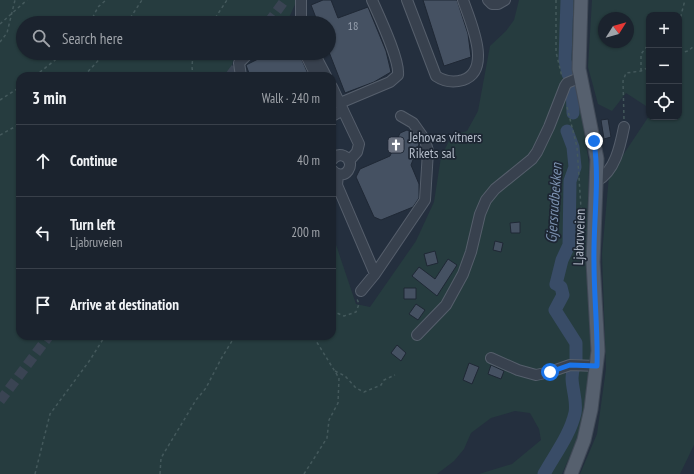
<!DOCTYPE html>
<html lang="en">
<head>
<meta charset="utf-8">
<style>
  :root { --surface:#1b232e; --page:#282f3a; --text:#f1f3f6; --muted:#a0a4aa; --line:#39404a }
  body { margin:0; font-family:"PT Sans Narrow",sans-serif; background:var(--page); color:var(--text) }
  .controls { position:absolute; right:12px; top:12px; display:grid; overflow:hidden; border-radius:8px; box-shadow:0 1px 3px #0004 }
  .controls button { width:36px; height:36px; display:grid; place-items:center; padding:0; border:0; border-bottom:1px solid var(--line); background:var(--surface); color:var(--text); font:20px sans-serif }
  .compass { position:absolute; left:598px; top:12px; width:36px; height:36px; border-radius:50%; background:var(--surface); box-shadow:0 1px 3px #0004; rotate:53deg }
  .stop { position:absolute; width:12px; height:12px; margin:-9px; border:3px solid #1a73e8; border-radius:50%; background:#fff }
  .stop.end { background:#1a73e8; border-color:#fff; box-shadow:0 1px 4px #0008 }
  .list { margin:0; padding:0; list-style:none }
  h2 { display:flex; justify-content:space-between; align-items:center; height:52px; margin:0; padding:0 16px; font-size:17px }
  h2 small { font-size:13px; font-weight:400; color:var(--muted) }
  .list li { display:grid; grid-template-columns:26px 1fr auto; gap:12px; align-items:center; box-sizing:border-box; height:72px; padding:0 16px; border-top:1px solid var(--line) }
  .list b { display:block; font-size:15px; white-space:nowrap }
  .list p { margin:0; font-size:13px; white-space:nowrap; color:var(--muted) }
  .list em { font-size:13px; font-style:normal; color:var(--muted) }
  .icon { flex:none; width:22px; height:22px; fill:none; stroke:currentColor; stroke-width:2; stroke-linecap:round; stroke-linejoin:round }
  .map { position:relative; flex:none; width:694px; height:474px; overflow:hidden }
  .search { position:absolute; background:var(--surface); box-shadow:0 1px 3px #0004; left:16px; top:16px; width:320px; height:44px; display:flex; align-items:center; gap:10px; box-sizing:border-box; padding:0 14px; border-radius:22px; color:var(--muted); font-size:15px }
  .panel { position:absolute; background:var(--surface); box-shadow:0 1px 3px #0004; left:16px; top:72px; width:320px; height:268px; border-radius:12px }
  .map>svg:first-child { display:block }
</style>
</head>
<body>
<div class="map">
<svg width="694" height="474" viewBox="0 0 694 474">
  <rect width="100%" height="100%" fill="#242f3e"/>
  <path fill="#263c3f" fill-rule="evenodd" d="M0 0H297L288 20 283 23H23V53H237L234 55 230 76H20V336H332V233L356 304 370 307 416 241 434 202 441 157 452 135 467 131 478 111 490 46 506 31 514 20 519 0H576L581 110 589 164 586 261 591 357 588 399 576 442 562 474H479L512 464 541 440 539 429 530 413 515 411 491 418 471 433 464 449 454 461 437 474H0Z
    M592 0H694V445L680 474H580L597 434 606 369 602 254 609 176 649 116 679 117V15H649V108L626 93 612 111 598 104 588 67ZM604 18H628V42H604Z"/>
  <g fill="none" stroke-linecap="round" stroke-linejoin="round">
    <path stroke="#394c67" stroke-width="13" d="M567 0 565 60 568 74
      M572 84 573 113
      M567 131 573 147 575 167 570 181 569 245 562 260 556 284 561 287 563 295 555 310 576 343V362
      M544 474C555 454 570 435 575 413 578 397 568 382 574 367"/>
  </g>
  <path fill="#455162" stroke="#1f2835" d="M323 0H331L338 18 368 7 386 51 391 72 374 82 345 93 329 52V23H318L311 5Z
    M423 0H457L468 34 471 57 444 66Z
    M270 53H299L309 76H250L246 65Z
    M608 119 611 137 604 139 601 120Z
    M407 130 411 132 419 144 411 165 419 184V198L413 207 381 220 374 217 356 177 360 169 390 156 400 133Z
    M520 222V233H511L510 223Z
    M495 241 503 243 501 252 493 250Z
    M435 251 438 263 427 266 424 254Z
    M448 259 457 265 437 296 412 276 419 267 435 279Z
    M404 288H416V299H404Z
    M416 304 425 310 418 320 409 314Z
    M397 345 406 353 401 361 391 353Z
    M469 363 479 367 472 384 463 380Z
    M491 365 504 371 501 379 488 374Z"/>
  <g fill="none" stroke-linecap="round" stroke-linejoin="round">
    <path stroke="#3a4453" stroke-width="10" stroke-dasharray="10 5" stroke-linecap="butt" d="M268 23 285 0
      M230 76 243 58
      M0 401 49 336"/>
    <g stroke="#565f6c" stroke-width="12">
      <path id="minor" d="M407 0 436 76C445 82 453 83 463 80 493 70 470 21 463 0
        M488 0 492 4H498L505 0
        M301 23V0
        M305 53 316 76
        M314 53 326 76
        M241 76 239 63 249 53
        M332 87 359 144 357 152 349 161
        M340 103 390 82 398 75C400 60 379 16 372 0
        M332 116 343 110
        M332 160C335 156 339 154 344 156 358 162 345 184 332 170
        M338 175 337 185 375 274
        M597 181C615 171 620 147 624 127
        M361 291 375 274 425 200 428 151 425 140 413 123 401 116
        M417 335 446 305 463 274 471 252 480 214 486 200 495 189 532 159 537 152 549 127 565 86 567 83 581 77
        M491 358 518 370 536 375 550 372 570 365 597 366"/>
    </g>
    <g stroke="#414a57" stroke-width="15">
      <path id="major" d="M571 474 584 440 591 409 598 351 593 262 597 159 579 69 581 0"/>
    </g>
    <path stroke="#44595c" stroke-width="1.5" stroke-dasharray="3 3" stroke-linecap="butt" d="M556 0V52L562 77
      M90 23 98 7 106 0
      M127 23 142 0
      M212 23 227 0
      M679 23 685 0
      M0 24 27 0
      M0 42 7 33 15 0
      M679 53 688 51 694 46
      M641 71V54L649 44
      M35 76 64 53
      M84 76 105 53
      M193 76 192 67 193 53
      M0 100 20 87
      M567 107 577 147 583 239
      M624 119 623 81 626 73 641 71 649 67
      M0 135 20 124
      M332 311 344 316 356 312 359 304 357 299
      M335 371 345 376 356 388 364 392 381 385 384 380 395 375
      M35 474 50 414 90 360 105 336
      M160 474 161 458 196 400 206 388 221 359 235 336
      M304 474 327 438 329 420 338 403 339 378 313 336"/>
    <use href="#minor" stroke="#38414e" stroke-width="10"/>
    <use href="#major" stroke="#56606e" stroke-width="13"/>
  </g>
  <g fill="none" stroke-linecap="round" stroke-linejoin="round">
    <path stroke="#1a73e8" stroke-width="5" d="M550 372 570 365 597 366C598 331 594 297 594 263 593 222 600 182 594 141"/>
  </g>
  <defs>
    <g id="church-square" transform="scale(0.9)"><rect x="-9" y="-9" width="18" height="18" rx="4" fill="#6b7280" stroke="#1d2633"/><path d="M-1.2-6h2.4v3.5h3.3v2.4h-3.3V6h-2.4V-.1h-3.3v-2.4h3.3Z" fill="#fff"/></g>
  </defs>
  <g fill-rule="evenodd">
    <use href="#church-square" x="396" y="145"/>
  </g>
  <g text-anchor="middle" stroke-width="3.5" stroke-linejoin="round" paint-order="stroke">
    <g font-size="12" fill="#98a1af">
      <text x="353" y="30">18</text>
    </g>
    <g font-size="14" fill="#b4bcc9" stroke="#1d2633" text-anchor="start">
      <text x="409" y="142">Jehovas vitners<tspan x="409" dy="16">Rikets sal</tspan></text>
    </g>
    <g font-size="14" fill="#b4bcc9" stroke="#1d2633">
      <text transform="translate(579 237) rotate(-88)" y="5">Ljabruveien</text>
    </g>
    <g font-size="15" font-style="italic" fill="#7c92b1" stroke="#1d2633">
      <text transform="translate(554 203) rotate(-86)" y="5">Gjersrudbekken</text>
    </g>
  </g>
</svg>
<div class="controls">
<button>+</button>
<button>−</button>
<button><svg class="icon" aria-label="locate" viewBox="0 0 24 24"><circle cx="12" cy="12" r="6"/><path d="M12 2v4M12 18v4M2 12h4M18 12h4"/></svg></button>
</div>
<svg class="compass" viewBox="-18 -18 36 36"><path d="M0-13l5 13h-10z" fill="#e53935"/><path d="M0 13l5-13h-10z" fill="#a0a4aa"/></svg>
<div class="stop" style="left:550px;top:372px"></div>
<div class="stop end" style="left:594px;top:141px"></div>
<div class="search"><svg class="icon" aria-label="search" viewBox="0 0 24 24"><circle cx="10" cy="10" r="6"/><path d="M15 15l6 6"/></svg>Search here</div>
<section class="panel">
<h2>3 min<small>Walk · 240 m</small></h2>
<ul class="list">
<li><svg class="icon" aria-label="ahead" viewBox="0 0 24 24"><path d="M12 20V5M6 11l6-6 6 6"/></svg><div><b>Continue</b></div><em>40 m</em></li>
<li><svg class="icon" aria-label="left" viewBox="0 0 24 24"><path d="M17 20v-9H6M10 6l-5 5 5 5"/></svg><div><b>Turn left</b><p>Ljabruveien</p></div><em>200 m</em></li>
<li><svg class="icon" aria-label="arrive" viewBox="0 0 24 24"><path d="M6 21V4h12l-3 4 3 4H6"/></svg><div><b>Arrive at destination</b></div></li>
</ul>
</section>
</div>
</body>
</html>
